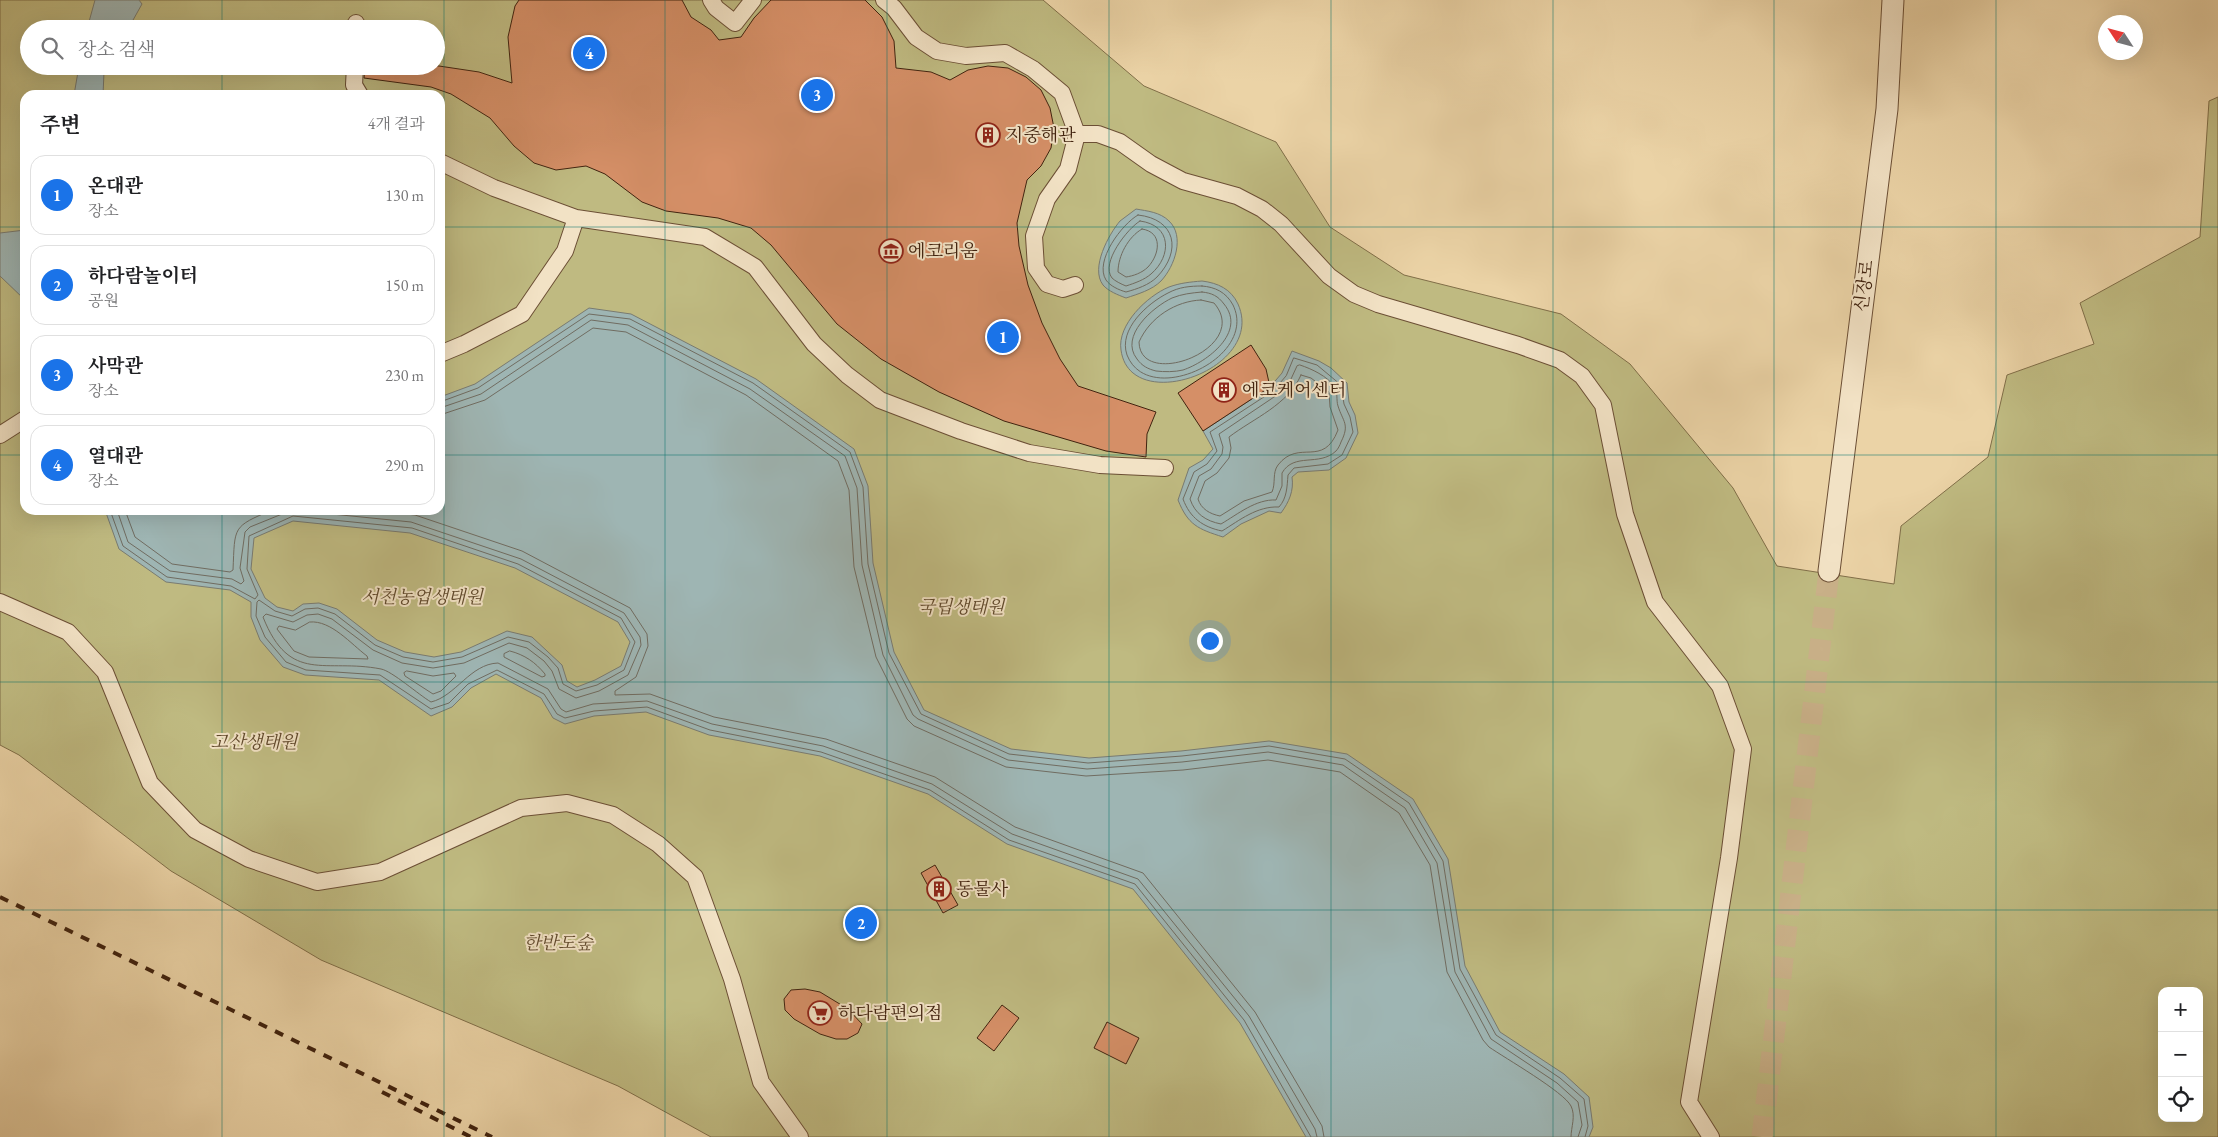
<!DOCTYPE html>
<html lang="ko">
<head>
<meta charset="utf-8">
<style>
  :root { --surface:#fff; --page:#f2f2f2; --text:#202124; --muted:#757577; --line:#e0e0e0; --accent:#1a73e8 }
  body { margin:0; font-family:"EB Garamond","Noto Serif KR",serif; background:var(--page); color:var(--text) }
  .controls { position:absolute; right:15px; bottom:15px; display:grid; overflow:hidden; border-radius:10px; box-shadow:0 5px 20px #0002 }
  .controls button { width:45px; height:45px; display:grid; place-items:center; padding:0; border:0; border-bottom:1px solid var(--line); background:var(--surface); color:var(--text); font:25px sans-serif }
  .compass { position:absolute; left:2098px; top:15px; width:45px; height:45px; border-radius:50%; background:var(--surface); box-shadow:0 5px 20px #0002; rotate:306deg }
  .you { position:absolute; left:1209px; top:640px; width:18px; height:18px; margin:-12px; border:4px solid #fff; border-radius:50%; background:#1a73e8; box-shadow:0 0 0 8px #1a73e833 }
  .badge { display:grid; place-items:center; width:32px; height:32px; border-radius:50%; background:var(--accent); color:#fff; font-size:16px; font-weight:700 }
  .pin { position:absolute; translate:-50% -50%; border:2px solid #fff; box-shadow:0 1px 5px #0006 }
  .list { margin:0; padding:0; list-style:none }
  h2 { display:flex; justify-content:space-between; align-items:center; height:65px; margin:0; padding:0 20px; font-size:21px }
  h2 small { font-size:16px; font-weight:400; color:var(--muted) }
  .list li { display:grid; grid-template-columns:32px 1fr auto; gap:15px; align-items:center; box-sizing:border-box; height:80px; margin:0 10px 10px; padding:0 10px; border:1px solid var(--line); border-radius:15px }
  .list b { display:block; font-size:19px; white-space:nowrap }
  .list p { margin:0; font-size:16px; white-space:nowrap; color:var(--muted) }
  .list em { font-size:16px; font-style:normal; color:var(--muted) }
  .icon { flex:none; width:28px; height:28px; fill:none; stroke:currentColor; stroke-width:2; stroke-linecap:round; stroke-linejoin:round }
  .map { position:relative; flex:none; width:2218px; height:1137px; overflow:hidden }
  .search { position:absolute; background:var(--surface); box-shadow:0 5px 20px #0002; left:20px; top:20px; width:425px; height:55px; display:flex; align-items:center; gap:12px; box-sizing:border-box; padding:0 18px; border-radius:28px; color:var(--muted); font-size:19px }
  .panel { position:absolute; background:var(--surface); box-shadow:0 5px 20px #0002; left:20px; top:90px; width:425px; height:425px; border-radius:15px }
  .map>svg:first-child { display:block }
</style>
</head>
<body>
<div class="map">
<svg width="2218" height="1137" viewBox="0 0 2218 1137">
  <rect width="100%" height="100%" fill="#ebd3a6"/>
  <filter id="stains"><feTurbulence type="fractalNoise" baseFrequency=".004" numOctaves="4"/><feColorMatrix values="0 0 0 0 .2 0 0 0 0 .09 0 0 0 0 .02 0 0 0 .5 -.17"/></filter>
  <radialGradient id="worn" r=".72"><stop offset=".6" stop-color="#630" stop-opacity="0"/><stop offset="1" stop-color="#630" stop-opacity=".3"/></radialGradient>
  <path fill="#bfba81" stroke="#806e48" fill-rule="evenodd" d="M0 0H1043L1144 86 1276 142 1330 227 1404 275 1561 314 1630 364 1733 488 1777 566 1894 584 1901 526 1988 457 2007 375 2094 344 2080 303 2200 237 2209 101 2218 97V1137H711L618 1086 321 960 171 871 19 755 0 745ZM29 29H436V66H29ZM25 95H440V510H25ZM2162 991H2199V1118H2162Z"/>
  <path fill="#9eb5b3" stroke="#797b71" fill-rule="evenodd" d="M95 0H139L142 4 128 29H87Z
    M79 66H107L104 72 103 95H74Z
    M1136 209C1147 211 1160 212 1169 221 1185 236 1175 266 1161 281 1152 290 1138 294 1126 298 1118 295 1108 291 1103 285 1090 268 1109 234 1120 221 1125 217 1131 213 1136 209Z
    M25 230V300L0 276V233Z
    M1202 281C1218 283 1231 289 1238 304 1267 369 1130 417 1121 350 1117 325 1147 296 1169 287 1180 283 1190 282 1202 281Z
    M589 308 631 314 756 379 854 449 868 486 873 563 894 652 924 710 1011 749 1089 758 1181 751 1269 741 1347 754 1413 799 1448 859 1465 966 1500 1032 1564 1074 1589 1097 1593 1127 1589 1137H1306L1240 1023 1133 889 1007 844 928 794 820 756 709 735 646 712 594 716 565 724 553 718 541 698 496 674 471 688 452 707 431 716 379 680 305 675 283 667 260 640 251 617V602L230 590 166 582 119 549 105 510H440V397L475 384ZM293 521 410 533 515 568 618 622 630 642 621 666 595 680 577 687 567 681 562 665 532 637 507 631 461 652 434 657 405 652 377 640 337 609 319 603 303 604 293 611 277 607 265 598 251 569 254 538Z
    M1292 351 1319 361 1331 368 1347 383 1349 402 1355 415 1358 433 1346 458 1329 470 1298 472 1292 477C1294 491 1289 502 1281 513L1269 511 1241 524 1223 537C1198 529 1188 525 1178 500L1189 468 1203 460 1213 449 1203 431 1270 387 1282 373Z"/>
  <g fill="none" stroke-linecap="round" stroke-linejoin="round">
    <path stroke="#706c61" stroke-width="1" d="M1138 215C1176 219 1182 251 1157 277 1149 285 1137 289 1126 292 1119 290 1110 286 1106 280 1094 261 1122 224 1138 215Z
      M1140 221C1172 225 1172 256 1151 274 1144 280 1135 283 1126 286 1121 284 1115 281 1112 278 1100 263 1128 228 1140 221Z
      M1142 229C1163 232 1160 254 1148 267 1142 273 1133 276 1126 277L1118 272C1118 256 1128 237 1142 229Z
      M1202 286C1215 287 1226 292 1233 305 1259 358 1148 409 1127 355 1118 329 1148 303 1168 293 1179 287 1190 286 1202 286Z
      M1202 292C1212 293 1218 296 1224 304 1247 332 1207 362 1183 370 1175 372 1164 372 1156 371 1148 369 1142 366 1137 359 1119 336 1153 307 1172 298 1182 294 1191 293 1202 292Z
      M1201 300 1214 303C1253 348 1140 391 1139 342 1150 317 1176 301 1201 300Z
      M1294 358 1317 365 1341 385 1344 404 1350 417 1353 432 1342 455 1328 464 1294 468 1288 475C1287 487 1287 498 1279 507 1257 506 1240 520 1222 531 1203 527 1190 518 1183 499L1194 472 1207 464 1217 451 1210 432 1273 391 1286 376Z
      M1300 365C1312 369 1327 376 1335 387 1338 392 1336 400 1338 406 1343 422 1350 424 1341 442 1340 445 1338 449 1336 451 1319 467 1294 452 1282 473V486L1276 500C1256 499 1238 514 1221 524 1206 521 1195 514 1190 499L1199 476 1211 469 1222 454 1223 447 1219 434 1277 395 1291 379 1297 366Z
      M1301 375 1311 378 1329 392 1330 407 1338 430C1323 469 1299 438 1278 465 1272 473 1276 483 1272 492L1244 501 1220 516C1210 514 1201 509 1198 499L1205 481 1217 473 1229 458 1231 448 1229 437C1254 418 1288 405 1301 375Z
      M440 402 478 388 589 314 630 319 753 383 850 452 863 487 868 564 889 653 921 714 1009 754 1088 763 1182 756 1269 746 1345 759 1409 803 1443 861 1460 969 1496 1035 1560 1078 1584 1099 1588 1126 1585 1137
      M440 408 481 394 591 320 628 325 750 389 845 456 857 488 862 565 883 655 913 715 918 719 1008 760 1087 769 1182 762 1268 752 1343 765 1405 808 1437 863 1455 972 1491 1039 1557 1083 1578 1102 1582 1125 1578 1137
      M440 415 485 400 593 328 626 332 746 395 838 461 849 490 854 567 876 657 907 719 914 726 1006 767 1086 776 1183 770 1268 760 1340 772 1399 813 1430 865 1447 972 1483 1040 1489 1047C1505 1058 1564 1092 1571 1106 1576 1116 1571 1127 1571 1137
      M110 510 123 546 167 577 231 586 255 599 258 595 247 569 249 536 293 516 412 528 518 564 621 618 635 642 624 670 597 685 576 691 563 684 558 668 548 657 529 642 508 637 462 657 433 662 403 657 375 645 335 614 318 608 305 609 292 616 275 611 259 600 257 602 256 616 265 637 286 662 306 670 380 675 431 709 449 703 468 684 497 670 544 694 557 714 565 718 594 711 647 707 710 730 821 752 930 790 1009 840 1135 884 1244 1020 1311 1137
      M117 510 128 542 170 571 232 579 241 584 244 581 240 568 245 532 250 527 292 510 411 522 521 559 624 613 640 637 641 645 628 675 599 691 576 698 559 689 552 671 544 661 527 648 509 643 464 663 433 668 402 663 373 650 332 619 318 614 307 615 293 622 266 614 263 617C290 685 325 658 381 669 392 671 419 695 431 702 456 696 470 664 498 663L548 689 561 709 566 712 593 704 647 701 712 724 823 746 932 784 1012 834 1138 879 1249 1016 1315 1129 1317 1137
      M125 510 135 537 172 564 230 572 233 570C235 526 232 527 272 510
      M369 510 415 515 522 551 630 608 647 634 648 646 636 677 615 691V695L650 694 714 717 826 739 935 777 1015 827 1143 873 1255 1012 1322 1126 1324 1137
      M310 622C331 620 351 644 367 656L368 659 309 657 294 651 277 629 279 626 295 630Z
      M510 651C525 655 535 662 545 674V676L542 677 504 657V654Z
      M407 671 433 676 454 673 456 676 441 691 433 694 405 676 404 673Z"/>
  </g>
  <path fill="#d58f67" stroke="#41230f" d="M519 0H682L691 17 711 30 719 40 741 37 754 18 771 0H865L882 17 894 41 896 68 931 72 950 80 968 70 988 66 1008 68 1026 77 1041 90 1050 108 1054 128 1051 148 1041 166 1027 180 1017 223 1019 246 1028 285 1042 323 1060 359 1078 386 1156 412 1147 434 1146 457 1106 451 1004 421 939 392 881 359 837 324 771 245 751 228 718 218 666 211 642 202 605 174 586 166 556 170 534 163 514 146 490 118 451 94 431 87 364 78 365 66H439L479 72 512 83 508 37 515 6Z
    M1251 345 1266 369 1270 387 1203 431 1178 393Z
    M935 865 958 905 943 913 921 873Z
    M805 989 820 992 848 1009 862 1024 858 1033 847 1039H836L820 1034 794 1019 785 1010 784 999 791 990Z
    M1002 1005 1019 1018 994 1051 977 1038Z
    M1107 1022 1139 1038 1126 1064 1094 1048Z"/>
  <g fill="none" stroke-linecap="round" stroke-linejoin="round">
    <path stroke="#c9b088" stroke-width="21" stroke-dasharray="21 11" stroke-linecap="butt" d="M1762 1137 1829 571"/>
    <g stroke="#6c4f35" stroke-width="18">
      <path id="minor" d="M711 0 716 8 735 23 753 0
        M884 0 894 8 916 37 937 51 966 56 1005 53 1033 69 1062 93 1077 134 1068 169 1047 199 1034 236 1036 268 1047 284 1063 289 1075 285
        M356 29V23
        M355 66 354 85 360 95
        M1077 134H1098L1120 142 1151 164 1183 181 1237 196 1262 209 1281 224 1329 276 1354 294 1378 304 1518 345 1560 360 1582 376 1603 405 1625 514 1655 602 1720 686 1743 749 1729 858 1689 1102 1711 1137
        M440 162 494 188 576 218 705 237 755 267 814 344 847 375 880 400 961 431 1029 453 1100 465 1165 468
        M440 354 464 344 522 314 565 251 576 218
        M0 435 25 419
        M0 602 68 632 105 672 150 783 195 830 249 859 317 882 380 872 521 808 567 803 613 815 658 844 695 877 732 979 761 1082 800 1137"/>
    </g>
    <g stroke="#6c4f35" stroke-width="23">
      <path id="tertiary" d="M1829 571 1887 109 1893 0"/>
    </g>
    <use href="#minor" stroke="#f2e2c5" stroke-width="16"/>
    <use href="#tertiary" stroke="#f2e2c5" stroke-width="21"/>
    <path stroke="#41230f" stroke-width="4" stroke-dasharray="9 9" stroke-linecap="butt" d="M0 897 492 1137
      M382 1092 471 1137"/>
  </g>
  <path fill="none" stroke="#0f766e" stroke-width="1" stroke-opacity="0.55" d="M222 0V29M444 0V1137M665 0V1137M887 0V1137M1109 0V1137M1331 0V1137M1553 0V1137M1774 0V1137M1996 0V1137M222 66V95M0 227H25M440 227H2218M0 455H25M440 455H2218M222 510V1137M0 682H2218M0 910H2218"/>
  <defs>
    <g id="building-ring" transform="scale(1.25)"><circle r="9.5" fill="#f2e2c5" stroke="#8f2418" stroke-width="1.5"/><path d="M-4-6H4V6H1V3H-1V6H-4ZM-2.5-4.3h1.7v1.8h-1.7ZM.8-4.3h1.7v1.8H.8ZM-2.5-1h1.7V.8h-1.7ZM.8-1h1.7V.8H.8Z" fill="#8f2418"/></g>
    <g id="museum-ring" transform="scale(1.25)"><circle r="9.5" fill="#f2e2c5" stroke="#8f2418" stroke-width="1.5"/><path d="M0-6L6-3V-2H-6V-3ZM-5-1h2V3h-2ZM-1-1h2V3h-2ZM3-1h2V3H3ZM-6 4H6V6H-6Z" fill="#8f2418"/></g>
    <g id="supermarket-ring" transform="scale(1.25)"><circle r="9.5" fill="#f2e2c5" stroke="#8f2418" stroke-width="1.5"/><path d="M-6-5.5h2.5l.6 2H6L4.5 2H-2.5L-4.4-4H-6ZM-1.5 3.2a1.3 1.3 0 1 0 .1 0ZM3 3.2a1.3 1.3 0 1 0 .1 0Z" fill="#8f2418"/></g>
  </defs>
  <g fill-rule="evenodd">
    <use href="#building-ring" x="988" y="135"/>
    <use href="#museum-ring" x="891" y="251"/>
    <use href="#building-ring" x="1224" y="390"/>
    <use href="#building-ring" x="939" y="889"/>
    <use href="#supermarket-ring" x="820" y="1013"/>
  </g>
  <g text-anchor="middle" stroke-width="4" stroke-linejoin="round" paint-order="stroke">
    <g font-size="18" fill="#41230f" stroke="#f2e2c5" text-anchor="start">
      <text x="1006" y="141">지중해관</text>
      <text x="908" y="257">에코리움</text>
      <text x="1242" y="396">에코케어센터</text>
      <text x="956" y="895">동물사</text>
      <text x="838" y="1019">하다람편의점</text>
    </g>
    <g font-size="18" fill="#41230f" stroke="#f2e2c5">
      <text transform="translate(1864 286) rotate(-83)" y="6">신장로</text>
    </g>
    <g font-size="18" font-style="italic" fill="#60492c" stroke="#f2e2c5">
      <text x="422" y="603">서천농업생태원</text>
      <text x="961" y="613">국립생태원</text>
      <text x="254" y="748">고산생태원</text>
      <text x="558" y="949">한반도숲</text>
    </g>
  </g>
  <rect width="100%" height="100%" filter="url(#stains)"/>
  <rect width="100%" height="100%" fill="url(#worn)"/>
</svg>
<div class="controls">
<button>+</button>
<button>−</button>
<button><svg class="icon" aria-label="locate" viewBox="0 0 24 24"><circle cx="12" cy="12" r="6"/><path d="M12 2v4M12 18v4M2 12h4M18 12h4"/></svg></button>
</div>
<svg class="compass" viewBox="-18 -18 36 36"><path d="M0-13l5 13h-10z" fill="#e53935"/><path d="M0 13l5-13h-10z" fill="#757577"/></svg>
<div class="you"></div>
<div class="pin badge" style="left:1003px;top:337px">1</div>
<div class="pin badge" style="left:861px;top:923px">2</div>
<div class="pin badge" style="left:817px;top:95px">3</div>
<div class="pin badge" style="left:589px;top:53px">4</div>
<div class="search"><svg class="icon" aria-label="search" viewBox="0 0 24 24"><circle cx="10" cy="10" r="6"/><path d="M15 15l6 6"/></svg>장소 검색</div>
<section class="panel">
<h2>주변<small>4개 결과</small></h2>
<ul class="list">
<li><span class="badge">1</span><div><b>온대관</b><p>장소</p></div><em>130 m</em></li>
<li><span class="badge">2</span><div><b>하다람놀이터</b><p>공원</p></div><em>150 m</em></li>
<li><span class="badge">3</span><div><b>사막관</b><p>장소</p></div><em>230 m</em></li>
<li><span class="badge">4</span><div><b>열대관</b><p>장소</p></div><em>290 m</em></li>
</ul>
</section>
</div>
</body>
</html>
